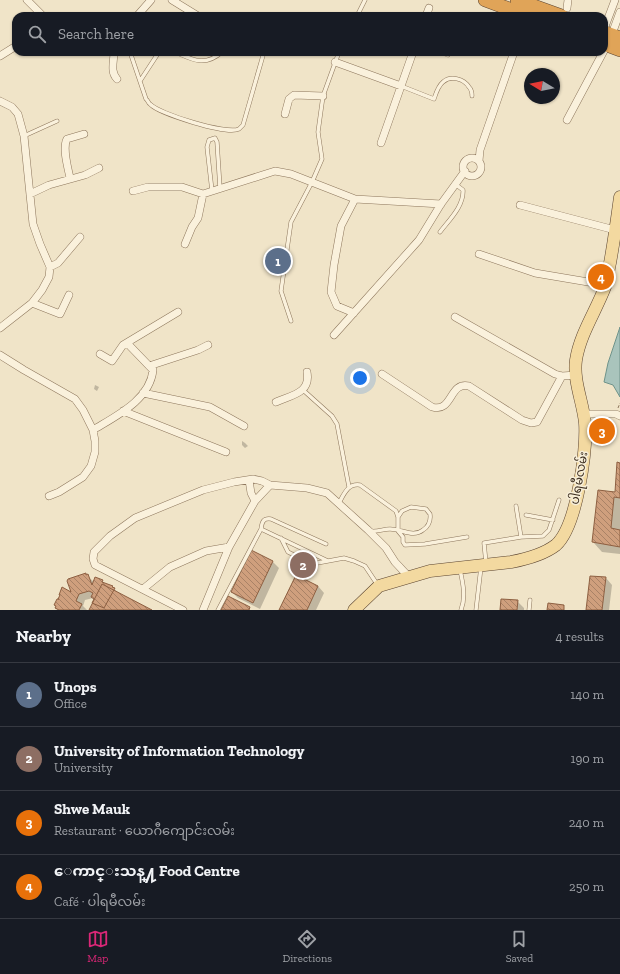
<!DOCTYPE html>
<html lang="en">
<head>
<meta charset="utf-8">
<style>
  :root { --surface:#171b24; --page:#242831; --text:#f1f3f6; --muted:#9ea1a6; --line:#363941; --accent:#db2777 }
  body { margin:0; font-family:"Zilla Slab","Noto Sans Myanmar",serif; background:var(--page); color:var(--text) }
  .compass { position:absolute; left:524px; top:68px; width:36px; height:36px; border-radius:50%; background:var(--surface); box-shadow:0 1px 3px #0004; rotate:280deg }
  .you { position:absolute; left:360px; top:378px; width:14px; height:14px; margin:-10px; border:3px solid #fff; border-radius:50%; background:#1a73e8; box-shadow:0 0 0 6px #1a73e833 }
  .badge { display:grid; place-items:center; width:26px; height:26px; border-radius:50%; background:var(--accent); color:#fff; font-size:13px; font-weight:700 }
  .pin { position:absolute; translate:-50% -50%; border:2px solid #fff; box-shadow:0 1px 4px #0006 }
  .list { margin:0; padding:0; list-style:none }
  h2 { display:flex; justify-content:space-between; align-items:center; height:52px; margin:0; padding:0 16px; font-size:17px }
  h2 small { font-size:13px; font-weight:400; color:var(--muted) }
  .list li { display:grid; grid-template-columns:26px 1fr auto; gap:12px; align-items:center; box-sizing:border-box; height:64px; padding:0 16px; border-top:1px solid var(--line) }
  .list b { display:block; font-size:15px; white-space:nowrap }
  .list p { margin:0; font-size:13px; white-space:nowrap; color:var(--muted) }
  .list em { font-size:13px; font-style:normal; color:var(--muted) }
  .icon { flex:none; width:22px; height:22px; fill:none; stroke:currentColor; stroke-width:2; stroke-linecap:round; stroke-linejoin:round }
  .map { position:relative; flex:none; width:620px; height:610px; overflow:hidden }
  .search { position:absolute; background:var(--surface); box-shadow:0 1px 3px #0004; left:12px; right:12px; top:12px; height:44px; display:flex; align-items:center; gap:10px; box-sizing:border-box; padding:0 14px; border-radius:12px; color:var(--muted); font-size:15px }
  .sheet { height:308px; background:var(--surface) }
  nav { display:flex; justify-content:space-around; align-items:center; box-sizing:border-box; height:56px; border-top:1px solid var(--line); background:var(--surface); font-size:11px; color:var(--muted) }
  nav a { display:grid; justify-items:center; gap:2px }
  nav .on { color:var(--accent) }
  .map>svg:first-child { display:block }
</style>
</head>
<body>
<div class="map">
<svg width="620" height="610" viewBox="0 0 620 610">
  <defs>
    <pattern id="building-back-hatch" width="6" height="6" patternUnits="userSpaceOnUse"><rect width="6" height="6" fill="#cf9f7d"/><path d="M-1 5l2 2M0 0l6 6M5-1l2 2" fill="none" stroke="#a98266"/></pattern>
  </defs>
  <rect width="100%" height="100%" fill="#f0e4c8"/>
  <path fill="#a9c4bc" stroke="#6f938a" d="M620 327V397L613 385 604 382 608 363Z"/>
  <path fill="#0003" d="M95 385 99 387 97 391 94 389Z
    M242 441 245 443 248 446 245 448 242 445Z
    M620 464V554L602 552 593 542 599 491 616 493Z
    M251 552 273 562 279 568 260 609 238 598 232 592Z
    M85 574 94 582 102 581 105 584 112 587 121 595 149 610H90L95 600 93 598 85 600 83 606 87 610H58L56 608 73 594Z
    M591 577 606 578 612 585 609 610H587Z
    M318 586 324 593 316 610H280Z
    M517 601 524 608V610H501Z"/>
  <path fill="url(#building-back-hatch)" stroke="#8d5f41" d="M617 462 620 463V498L614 497 611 528 620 530V547L592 542 598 490 615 492Z
    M251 550 273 561 253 603 231 592Z
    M86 573V575L88 574 92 585 95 577 103 580 102 582 113 586 112 587 115 588 104 608 92 603 94 599 91 597 93 593 89 591 79 594 76 601 82 604 79 610H59L55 608 56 606 54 605 57 599H59H58L60 595H59L62 587 71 592 67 581 68 579Z
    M296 575 318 586 307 610H279Z
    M590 576 606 577 602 610H586Z
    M102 584 152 610H89Z
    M228 596 250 607 249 610H221Z
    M501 599 518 600 517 610H500Z
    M548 603 564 605V610H547Z"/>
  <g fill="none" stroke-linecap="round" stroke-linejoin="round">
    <g stroke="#8d765c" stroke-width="4.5">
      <path id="lane" d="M357 16 365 0
        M130 52 146 99C148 100 148 103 150 104 159 114 227 135 239 129 240 128 242 126 243 125L264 52
        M175 52C193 60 205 67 222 52
        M440 52 448 55
        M140 81 159 52
        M401 86 434 99C436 93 438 86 443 82 451 75 464 79 469 87 471 89 472 93 472 96
        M24 136 57 121
        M212 191 207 147 209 140 215 138 217 142 220 188
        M440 232C449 220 464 206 463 190L455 184
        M291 321 281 291 291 222 312 182 322 159 318 132 323 96 339 52
        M303 390 332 416 337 424 349 487
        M339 503C344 494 348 483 360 485L396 511 398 517V531L403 537V542L405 545 425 544 467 537
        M526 515 553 520
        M261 529C262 522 263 518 271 519L326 544
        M371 531C378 532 383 529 390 529 402 529 413 538 423 530 429 526 431 521 430 514L426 509 411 507 402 511 398 517
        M521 537 543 536 549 530 559 500
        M281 538 288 552 312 564 328 561
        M486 563 484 543 521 537 516 506
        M460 570C463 583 466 597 461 610
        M218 610 261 529 328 561 344 558 354 561 365 566 377 584
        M476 610 481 567
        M529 610 530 600"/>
    </g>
    <g stroke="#8d765c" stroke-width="8">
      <path id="street" d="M27 0 43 16
        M172 0 198 16
        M567 8 568 0
        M137 16 151 0
        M426 16 429 8
        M604 29 615 0
        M612 34 620 12
        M114 52C114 61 110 72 117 79
        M0 56 16 46
        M335 62 401 86
        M0 101 12 107 18 114 24 136 33 224 40 244 50 267 49 277 42 290 32 303 0 328
        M285 114 289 99 294 95 323 96
        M567 120 607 45
        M381 143 413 52
        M463 167a9 9 0 1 1 18 0a9 9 0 1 1-18 0Z
        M479 161 480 150 514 52
        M70 178C68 168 62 148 67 139L84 134
        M133 191 148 187H182L203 194 275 171 291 174 355 199 441 204
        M30 194 49 185 85 175 99 168
        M520 205 615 230
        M185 244 192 227 198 218 203 194
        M479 254 535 273 606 285
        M50 267 58 263 80 237
        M32 303 60 314 69 295
        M354 313 337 306 331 292 334 265 341 226 355 199
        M455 317 555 374 562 376 576 375
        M334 335 419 240 441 204 465 171
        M100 354 112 361 123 345 178 312
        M0 355 24 370 75 399 83 410 93 430 95 441V452L91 466 83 477 59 492 49 496
        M149 366 198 350 208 345
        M382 374 432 407C453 413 449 381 469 386L522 420 531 423 537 422 562 376
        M143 393 210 407 244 426
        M276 402C292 395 311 393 307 372
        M123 411 226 452
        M583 414H616L620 416
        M93 430C116 416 150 400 153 370L127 343
        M249 480 251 493 255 501
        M143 589 170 567 206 551 229 547
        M183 610 95 565 93 559 94 552 110 536 135 518 203 490 234 482 253 479 262 481 270 485 307 488 327 493 368 530 386 548 395 562 409 577
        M203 610 229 547 255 501 270 485"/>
    </g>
    <g stroke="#5b4430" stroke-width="13">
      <path id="primary" d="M354 610 379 586 430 571 511 562C527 559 543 555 556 545 577 526 587 450 585 423 583 402 573 381 576 360 580 334 596 311 605 287 608 279 608 271 610 263 614 241 617 219 620 197"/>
    </g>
    <g stroke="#5b4430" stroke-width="14">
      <path id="highway" d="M485 0 528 16
        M517 0 562 16
        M604 32 620 38
        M604 44 620 50"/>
    </g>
    <path stroke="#8d765c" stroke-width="1" stroke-dasharray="3 2" stroke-linecap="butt" d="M618 408 620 403"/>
    <use href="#lane" stroke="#faf1dc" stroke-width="3.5"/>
    <use href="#street" stroke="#faf1dc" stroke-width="7"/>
    <use href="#primary" stroke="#f3d9a0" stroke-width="12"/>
    <use href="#highway" stroke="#e0a458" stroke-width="13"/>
  </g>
  <g text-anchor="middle" stroke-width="3" stroke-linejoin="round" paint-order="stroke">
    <g font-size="12" fill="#3d2e20" stroke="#f7eed8">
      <text transform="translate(579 478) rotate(-80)" y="4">ပါရမီလမ်း</text>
    </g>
  </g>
</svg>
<svg class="compass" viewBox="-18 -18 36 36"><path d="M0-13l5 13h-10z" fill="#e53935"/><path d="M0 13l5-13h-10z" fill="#9ea1a6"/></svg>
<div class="you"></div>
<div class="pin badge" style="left:278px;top:261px;background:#5c6f8a">1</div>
<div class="pin badge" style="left:303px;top:565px;background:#8d6e63">2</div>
<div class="pin badge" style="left:602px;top:431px;background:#e8710a">3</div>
<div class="pin badge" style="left:601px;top:277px;background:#e8710a">4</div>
<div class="search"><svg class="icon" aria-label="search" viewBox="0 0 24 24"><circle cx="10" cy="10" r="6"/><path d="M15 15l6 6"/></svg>Search here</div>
</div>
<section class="sheet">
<h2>Nearby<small>4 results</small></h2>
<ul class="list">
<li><span class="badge" style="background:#5c6f8a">1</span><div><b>Unops</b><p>Office</p></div><em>140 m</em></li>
<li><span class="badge" style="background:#8d6e63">2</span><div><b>University of Information Technology</b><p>University</p></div><em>190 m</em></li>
<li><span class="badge" style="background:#e8710a">3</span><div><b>Shwe Mauk</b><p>Restaurant · ယောဂီကျောင်းလမ်း</p></div><em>240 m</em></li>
<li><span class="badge" style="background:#e8710a">4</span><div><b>ေကာင္းသန္႔ Food Centre</b><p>Café · ပါရမီလမ်း</p></div><em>250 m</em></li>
</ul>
</section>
<nav>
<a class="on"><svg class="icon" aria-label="map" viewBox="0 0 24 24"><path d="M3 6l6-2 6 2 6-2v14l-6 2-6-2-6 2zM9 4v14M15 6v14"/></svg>Map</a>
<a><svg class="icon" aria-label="directions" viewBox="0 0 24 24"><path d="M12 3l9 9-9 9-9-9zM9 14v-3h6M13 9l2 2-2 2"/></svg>Directions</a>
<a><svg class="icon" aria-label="saved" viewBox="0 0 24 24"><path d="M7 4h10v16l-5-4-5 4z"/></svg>Saved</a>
</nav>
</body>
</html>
